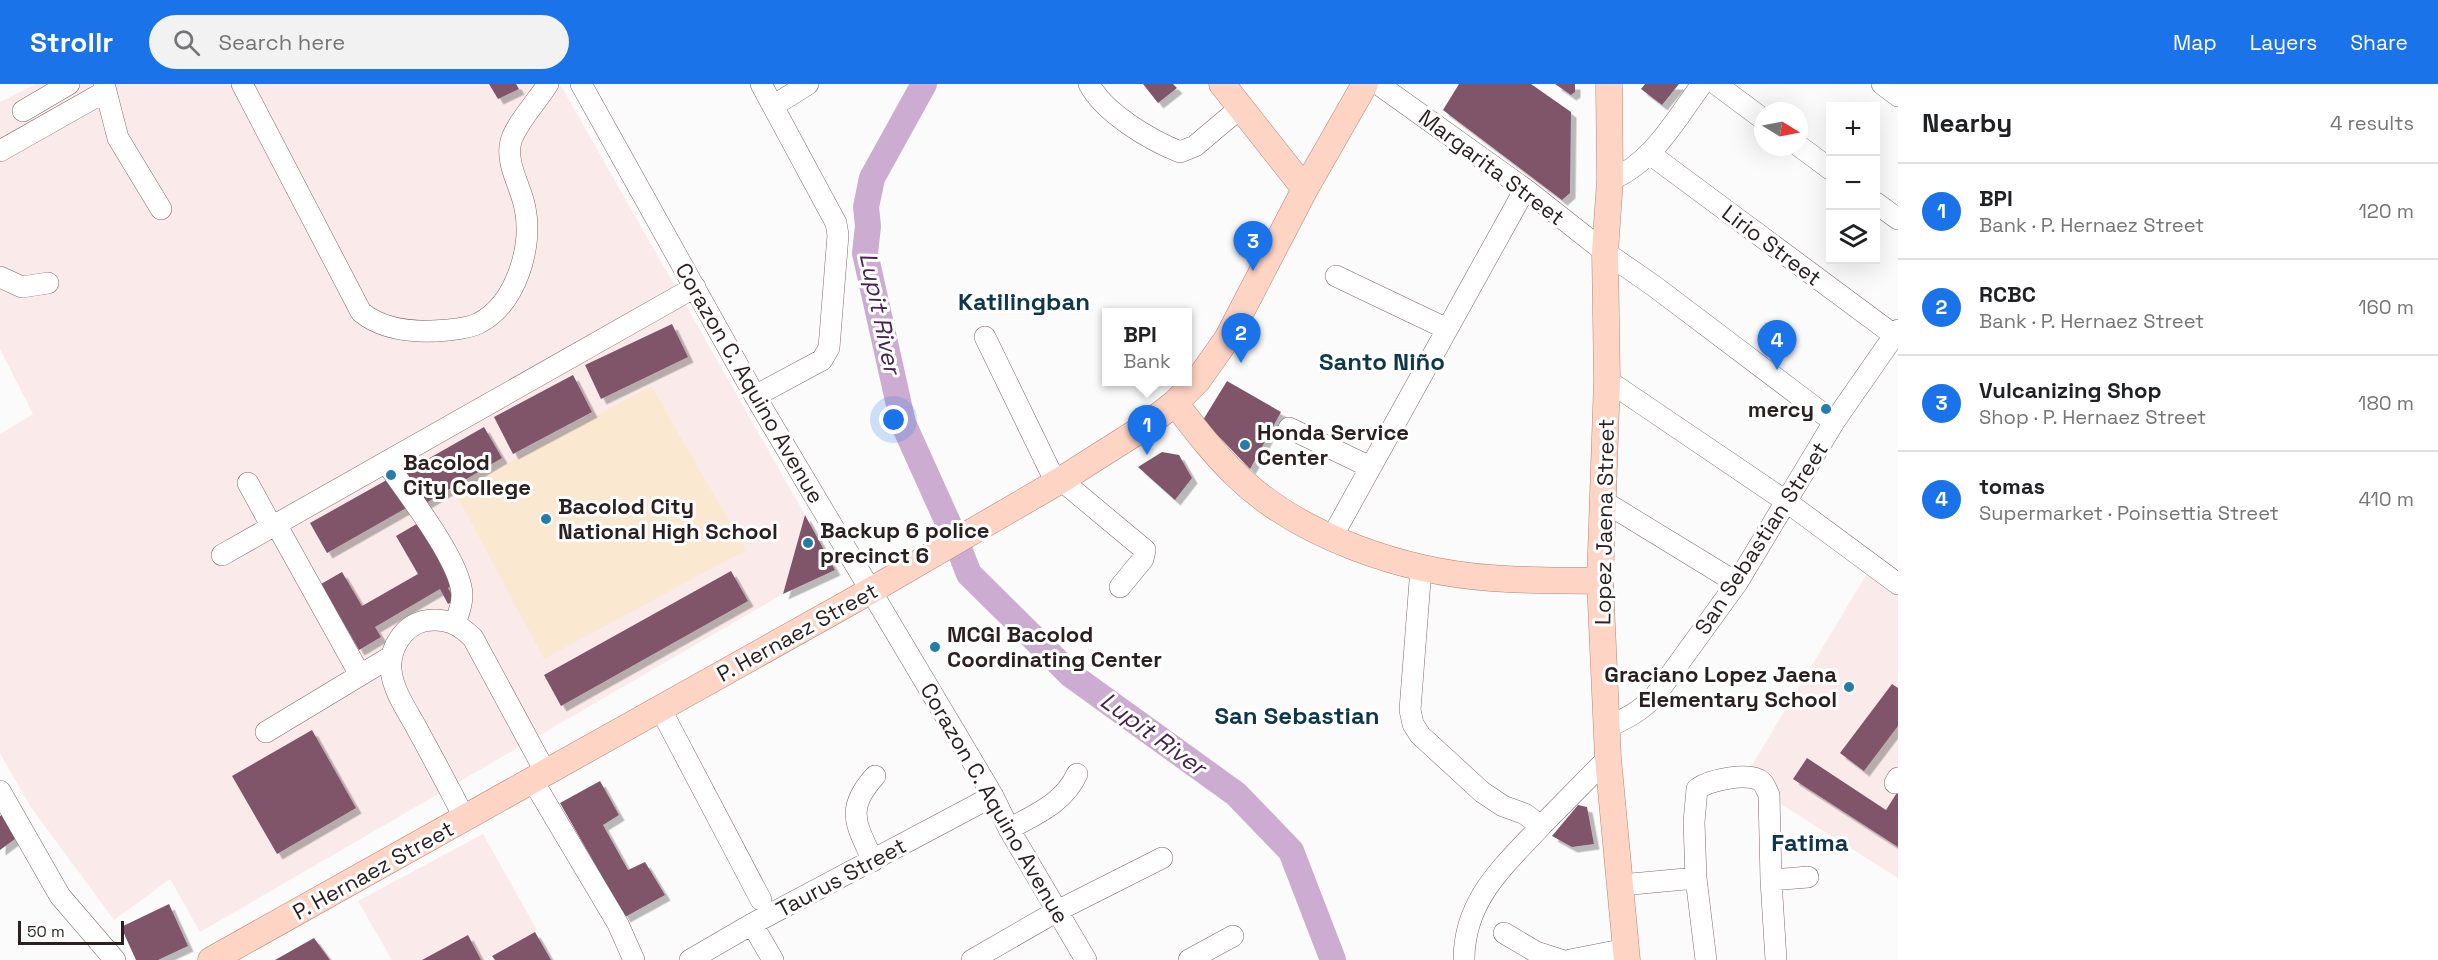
<!DOCTYPE html>
<html lang="en">
<head>
<meta charset="utf-8">
<style>
  :root { --surface:#fff; --page:#f2f2f2; --text:#202124; --muted:#757577; --line:#e0e0e0; --accent:#1a73e8 }
  body { margin:0; font-family:"Space Grotesk",sans-serif; background:var(--page); color:var(--text) }
  .controls { position:absolute; right:18px; top:18px; display:grid; overflow:hidden; border-radius:0px; box-shadow:0 6px 24px #0002 }
  .controls button { width:54px; height:54px; display:grid; place-items:center; padding:0; border:0; border-bottom:2px solid var(--line); background:var(--surface); color:var(--text); font:30px sans-serif }
  .compass { position:absolute; left:1754px; top:18px; width:54px; height:54px; border-radius:50%; background:var(--surface); box-shadow:0 6px 24px #0002; rotate:100deg }
  .scale { position:absolute; left:18px; bottom:15px; width:106px; box-sizing:border-box; padding-left:6px; border:3px solid #2b1f20; border-top:0; font-size:16px; line-height:21px; white-space:nowrap; color:#2b1f20; -webkit-text-stroke:4px #fff; paint-order:stroke }
  .you { position:absolute; left:894px; top:336px; width:21px; height:21px; margin:-15px; border:4px solid #fff; border-radius:50%; background:#1a73e8; box-shadow:0 0 0 9px #1a73e833 }
  .badge { display:grid; place-items:center; width:39px; height:39px; border-radius:50%; background:var(--accent); color:#fff; font-size:20px; font-weight:700 }
  .pin { position:absolute; translate:-50% -50px; filter:drop-shadow(0 2px 3px #0008) }
  .pin::after { content:''; position:absolute; top:32px; width:21px; height:18px; background:inherit; clip-path:polygon(0 0,100% 0,50% 100%) }
  .popup { position:absolute; left:1102px; top:224px; width:90px; height:78px; box-sizing:border-box; display:grid; place-content:center; border-radius:0px; background:var(--surface); filter:drop-shadow(0 2px 4px #0005); font-size:20px; white-space:nowrap; color:var(--muted) }
  .popup b { font-size:22px; color:var(--text) }
  .popup::after { content:''; position:absolute; left:50%; top:100%; margin-left:-12px; border:12px solid transparent; border-top-color:var(--surface) }
  .list { margin:0; padding:0; list-style:none }
  h2 { display:flex; justify-content:space-between; align-items:center; height:78px; margin:0; padding:0 24px; font-size:26px }
  h2 small { font-size:20px; font-weight:400; color:var(--muted) }
  .list li { display:grid; grid-template-columns:39px 1fr auto; gap:18px; align-items:center; box-sizing:border-box; height:96px; padding:0 24px; border-top:2px solid var(--line) }
  .list b { display:block; font-size:22px; white-space:nowrap }
  .list p { margin:0; font-size:20px; white-space:nowrap; color:var(--muted) }
  .list em { font-size:20px; font-style:normal; color:var(--muted) }
  .icon { flex:none; width:33px; height:33px; fill:none; stroke:currentColor; stroke-width:2; stroke-linecap:round; stroke-linejoin:round }
  .map { position:relative; flex:none; width:1898px; height:876px; overflow:hidden }
  header { display:flex; align-items:center; gap:36px; box-sizing:border-box; height:84px; padding:0 30px; background:var(--accent); color:#fff }
  header strong { font-size:28px }
  nav { display:flex; gap:33px; margin-inline-start:auto; font-size:21px }
  .search { width:420px; height:54px; background:var(--page); display:flex; align-items:center; gap:15px; box-sizing:border-box; padding:0 21px; border-radius:33px; color:var(--muted); font-size:22px }
  main { display:flex }
  aside { flex:1; background:var(--surface) }
  .map>svg:first-child { display:block }
</style>
</head>
<body>
<header>
<strong>Strollr</strong>
<div class="search"><svg class="icon" aria-label="search" viewBox="0 0 24 24"><circle cx="10" cy="10" r="6"/><path d="M15 15l6 6"/></svg>Search here</div>
<nav><a>Map</a><a>Layers</a><a>Share</a></nav>
</header>
<main>
<div class="map">
<svg width="1898" height="876" viewBox="0 0 1898 876">
  <defs>
    <filter id="shadow"><feDropShadow dx="5.5" dy="5.5" stdDeviation="0" flood-color="#0004"/></filter>
  </defs>
  <rect width="100%" height="100%" fill="#fbfbfb"/>
  <path fill="#faeaea" d="M36 0H560L805 431 783 510 200 848 170 795 114 836 30 722 0 669V350L33 330 0 265V18Z
    M1868 488 1898 510V794L1743 696Z
    M483 750 537 846 484 876H392L358 817Z"/>
  <path fill="#fbe8d1" d="M651 302 746 466 544 575 455 408Z"/>
  <g fill="none" stroke-linecap="round" stroke-linejoin="round">
    <path stroke="#cdacd2" stroke-width="26" d="M924 0 872 94 866 123 868 142 865 169 903 339 954 452 969 490 1071 591 1236 710 1291 767 1333 876"/>
  </g>
  <path fill="#80556a" filter="url(#shadow)" d="M489 0H516L519 5 498 15Z
    M1143 0H1173L1177 4 1158 19Z
    M1459 0H1531L1571 28 1570 109 1562 116 1443 26Z
    M1555 0H1575V8L1571 11Z
    M1645 0H1679L1662 21 1641 5Z
    M672 240 688 273 601 315 585 281Z
    M573 291 592 328 513 370 494 333Z
    M1227 297 1281 328 1250 385 1203 336Z
    M484 343 502 374 424 420 405 388Z
    M1162 368 1179 371 1192 394 1175 416 1138 383Z
    M392 393 408 423 327 469 310 439Z
    M805 431 835 486 783 510Z
    M420 438 455 500 448 504 455 516 448 520 440 505 375 543 381 553 359 566 321 500 342 488 362 522 418 490 396 452Z
    M731 487 748 517 561 622 544 591Z
    M1892 600 1898 604V642L1864 687 1840 669Z
    M312 646 356 724 277 770 232 692Z
    M1807 674 1886 726 1898 707V763L1793 695Z
    M600 697 619 731 603 741 628 786 645 778 665 811 625 833 560 719Z
    M1578 721 1587 723 1594 760 1572 763 1552 752Z
    M3 730 19 752 0 766V732Z
    M169 820 188 862 158 876H136L121 843Z
    M535 848 551 876H495L492 872Z
    M468 851 481 876H422Z
    M314 854 330 876H275Z"/>
  <g fill="none" stroke-linecap="round" stroke-linejoin="round">
    <g stroke="#836869" stroke-width="22">
      <path id="minor" d="M104 0 118 54 161 125
        M242 0 361 228C384 247 418 249 448 246 457 245 470 244 479 239 516 220 533 163 525 124 521 102 505 80 511 57 516 40 538 16 548 0
        M581 0 755 312 993 712 1009 745 1086 876
        M1089 0C1104 29 1150 56 1180 68L1195 62 1240 24
        M1378 0 1525 105 1605 168 1654 202 1834 338
        M1716 0 1763 35
        M1882 0 1898 12
        M773 22 808 0
        M23 27 69 0
        M1799 62 1830 85
        M0 67 106 7
        M1650 70 1894 251
        M1610 96C1652 80 1676 35 1702 0
        M1876 119 1898 135
        M1336 192 1447 245
        M0 193 22 203 48 199
        M985 253 1056 399
        M1607 296 1787 418 1898 500
        M755 312 822 276 829 264 838 151 836 139 761 0
        M1289 344 1370 383
        M386 378C407 409 454 469 461 503 464 516 459 528 455 540
        M1061 396 1145 466 1143 475 1120 503
        M248 399 272 443
        M1603 417 1737 499
        M276 440 360 591
        M1332 453 1525 105
        M222 471 695 203
        M1421 484 1410 626 1413 640 1420 651 1482 708 1503 722 1525 730 1541 742 1608 674
        M660 624 761 816
        M1606 644C1625 635 1640 628 1655 612L1737 499 1834 338 1898 246
        M266 648 392 572
        M533 697 618 840 634 876
        M1895 699 1898 694
        M0 707 60 812 115 876
        M465 735C449 704 432 672 415 641 406 625 393 606 391 586 389 565 403 542 424 537 445 533 459 540 473 554L546 689
        M1009 745C1036 730 1064 719 1077 690
        M873 777C857 741 844 726 875 692
        M1696 794 1706 876
        M1771 796 1776 876
        M1621 801 1696 794 1694 738 1697 705C1709 696 1750 687 1762 698 1765 701 1767 707 1769 711L1771 796 1808 793
        M752 840 773 876
        M1504 849 1536 868 1561 876
        M690 876 752 840 993 712
        M972 876 1059 826 1162 774
        M1189 876 1233 852
        M1464 876C1464 816 1503 783 1541 742
        M1570 876 1626 865"/>
    </g>
    <g stroke="#b48371" stroke-width="27">
      <path id="major" d="M1222 0 1305 105
        M1609 0 1610 96 1605 168 1607 296 1600 497 1608 674 1627 876
        M1175 319C1195 345 1214 370 1237 392 1300 453 1405 488 1491 494 1527 497 1564 496 1600 497
        M211 876 870 507 1061 396 1143 344 1175 319 1198 296 1227 255 1305 105 1365 0"/>
    </g>
    <use href="#minor" stroke="#fff" stroke-width="21"/>
    <use href="#major" stroke="#fed5c4" stroke-width="26"/>
  </g>
  <g fill="#257baa" stroke="#fff" stroke-width="2">
    <circle cx="1826" cy="325" r="6"/>
    <circle cx="1245" cy="361" r="6"/>
    <circle cx="391" cy="391" r="6"/>
    <circle cx="546" cy="435" r="6"/>
    <circle cx="808" cy="459" r="6"/>
    <circle cx="935" cy="563" r="6"/>
    <circle cx="1849" cy="603" r="6"/>
  </g>
  <g text-anchor="middle" stroke-width="6" stroke-linejoin="round" paint-order="stroke">
    <g font-size="22" fill="#2b1f20" stroke="#fff">
      <text transform="translate(1492 83) rotate(37)" y="8">Margarita Street</text>
      <text transform="translate(1772 161) rotate(37)" y="8">Lirio Street</text>
      <text transform="translate(750 299) rotate(60)" y="8">Corazon C. Aquino Avenue</text>
      <text transform="translate(1604 438) rotate(-89)" y="8">Lopez Jaena Street</text>
      <text transform="translate(1761 454) rotate(-57)" y="8">San Sebastian Street</text>
      <text transform="translate(797 548) rotate(-29)" y="8">P. Hernaez Street</text>
      <text transform="translate(995 719) rotate(60)" y="8">Corazon C. Aquino Avenue</text>
      <text transform="translate(373 786) rotate(-29)" y="8">P. Hernaez Street</text>
      <text transform="translate(841 793) rotate(-28)" y="8">Taurus Street</text>
    </g>
    <g font-size="22" font-weight="bold" fill="#2b1f20" stroke="#fff" text-anchor="start">
      <text x="1814" y="333" text-anchor="end">mercy</text>
      <text x="1257" y="356">Honda Service<tspan x="1257" dy="25">Center</tspan></text>
      <text x="403" y="386">Bacolod<tspan x="403" dy="25">City College</tspan></text>
      <text x="558" y="430">Bacolod City<tspan x="558" dy="25">National High School</tspan></text>
      <text x="820" y="454">Backup 6 police<tspan x="820" dy="25">precinct 6</tspan></text>
      <text x="947" y="558">MCGI Bacolod<tspan x="947" dy="25">Coordinating Center</tspan></text>
      <text x="1837" y="598" text-anchor="end">Graciano Lopez Jaena<tspan x="1837" dy="25">Elementary School</tspan></text>
    </g>
    <g font-size="24" font-weight="bold" fill="#0e374e" stroke="#fff">
      <text x="1024" y="226">Katilingban</text>
      <text x="1382" y="286">Santo Niño</text>
      <text x="1297" y="640">San Sebastian</text>
      <text x="1810" y="767">Fatima</text>
    </g>
    <g font-size="24" font-style="italic" fill="#4a2151" stroke="#fff">
      <text transform="translate(880 229) rotate(78)" y="8">Lupit River</text>
      <text transform="translate(1153 650) rotate(36)" y="8">Lupit River</text>
    </g>
  </g>
</svg>
<div class="controls">
<button>+</button>
<button>−</button>
<button><svg class="icon" aria-label="layers" viewBox="0 0 24 24"><path d="M12 4l9 5-9 5-9-5zM3 14l9 5 9-5"/></svg></button>
</div>
<svg class="compass" viewBox="-18 -18 36 36"><path d="M0-13l5 13h-10z" fill="#e53935"/><path d="M0 13l5-13h-10z" fill="#757577"/></svg>
<div class="scale">50 m</div>
<div class="you"></div>
<div class="pin badge" style="left:1147px;top:371px">1</div>
<div class="popup"><b>BPI</b>Bank</div>
<div class="pin badge" style="left:1241px;top:279px">2</div>
<div class="pin badge" style="left:1253px;top:187px">3</div>
<div class="pin badge" style="left:1777px;top:286px">4</div>
</div>
<aside>
<h2>Nearby<small>4 results</small></h2>
<ul class="list">
<li><span class="badge">1</span><div><b>BPI</b><p>Bank · P. Hernaez Street</p></div><em>120 m</em></li>
<li><span class="badge">2</span><div><b>RCBC</b><p>Bank · P. Hernaez Street</p></div><em>160 m</em></li>
<li><span class="badge">3</span><div><b>Vulcanizing Shop</b><p>Shop · P. Hernaez Street</p></div><em>180 m</em></li>
<li><span class="badge">4</span><div><b>tomas</b><p>Supermarket · Poinsettia Street</p></div><em>410 m</em></li>
</ul>
</aside>
</main>
</body>
</html>
